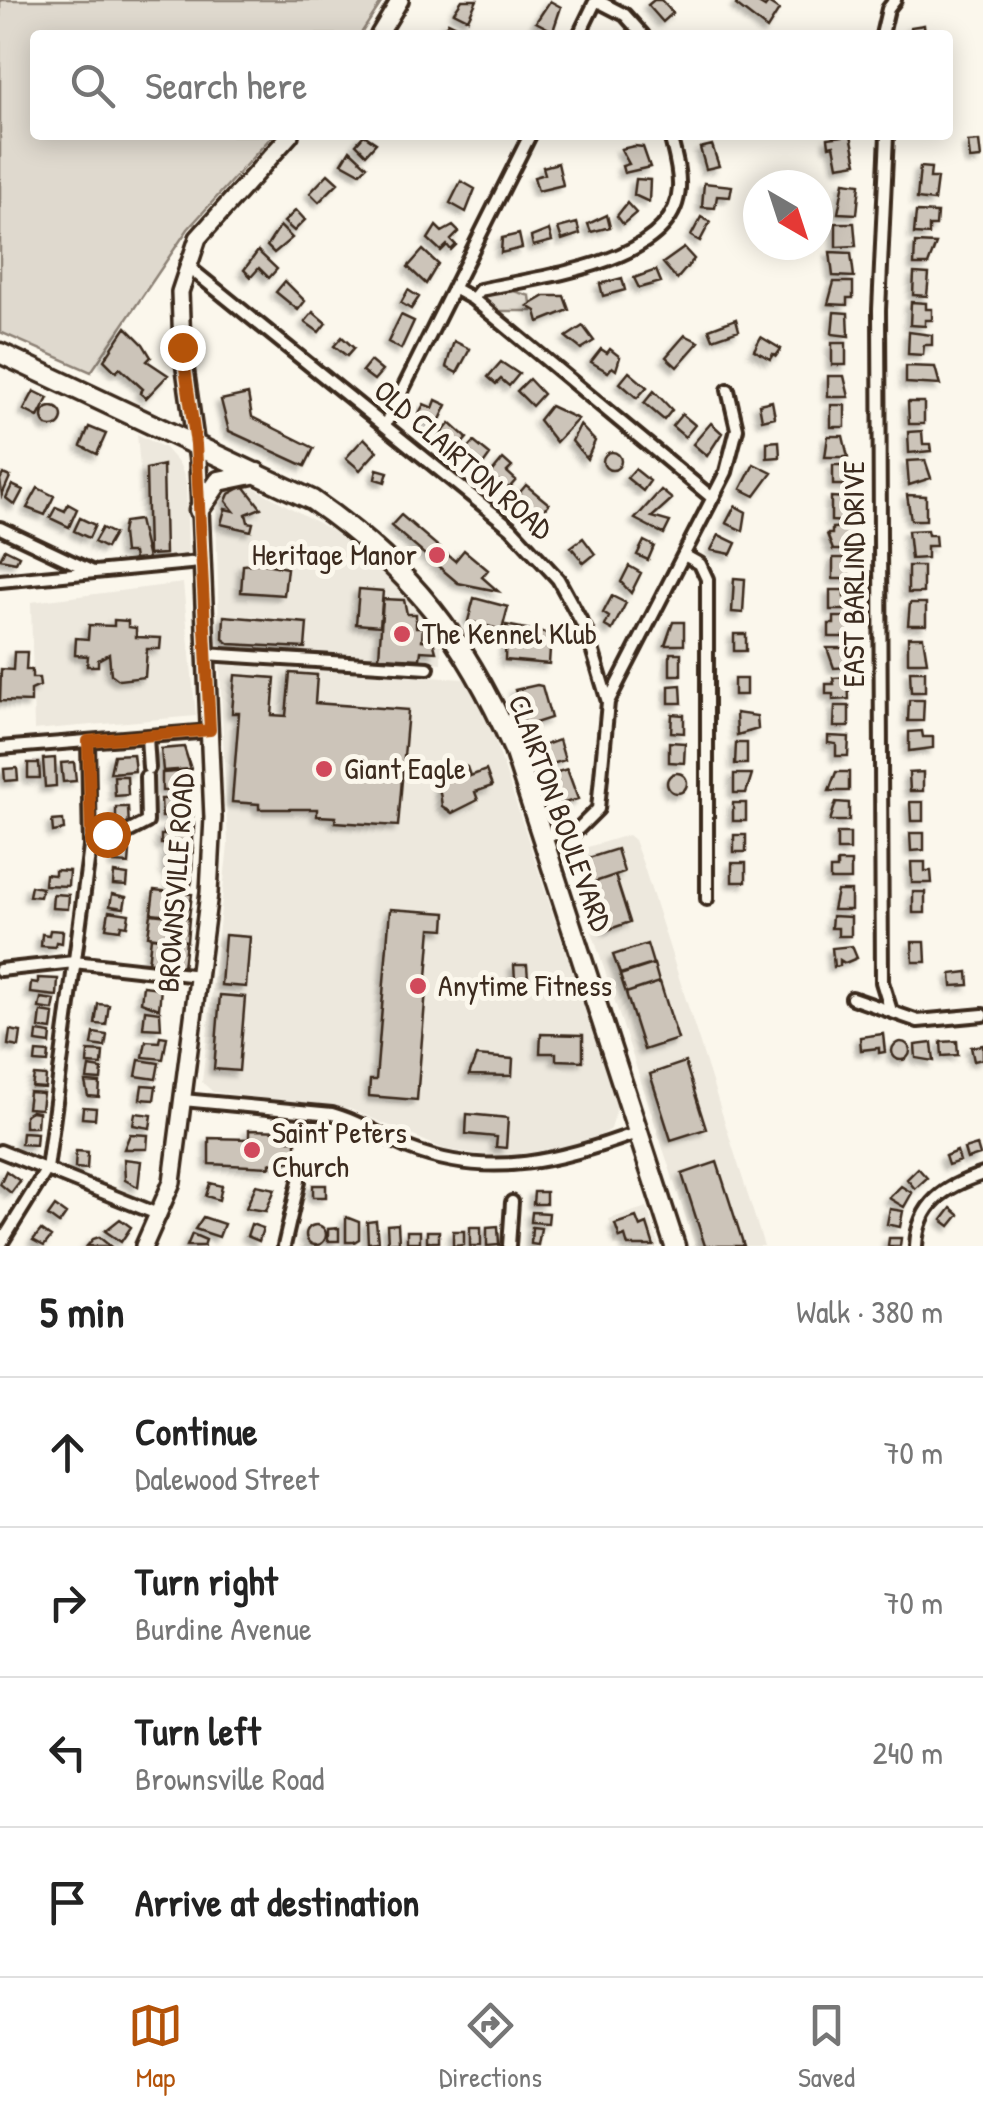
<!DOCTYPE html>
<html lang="en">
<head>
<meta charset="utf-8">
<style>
  :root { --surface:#fff; --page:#f2f2f2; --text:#222; --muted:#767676; --line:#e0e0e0; --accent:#b45309 }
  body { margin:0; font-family:"Patrick Hand",sans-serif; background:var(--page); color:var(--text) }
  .compass { position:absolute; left:743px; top:170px; width:90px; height:90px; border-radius:50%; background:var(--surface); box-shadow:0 5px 25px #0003; rotate:141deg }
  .stop { position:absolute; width:30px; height:30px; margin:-22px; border:8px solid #b45309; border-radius:50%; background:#fff }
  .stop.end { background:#b45309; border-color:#fff; box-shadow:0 2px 10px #0008 }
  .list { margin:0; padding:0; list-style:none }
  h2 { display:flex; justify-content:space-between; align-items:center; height:130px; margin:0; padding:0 40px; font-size:42px }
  h2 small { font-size:32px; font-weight:400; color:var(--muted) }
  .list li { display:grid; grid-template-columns:65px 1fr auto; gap:30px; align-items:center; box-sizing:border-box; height:150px; padding:0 40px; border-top:2px solid var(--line) }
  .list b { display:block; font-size:38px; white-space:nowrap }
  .list p { margin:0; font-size:32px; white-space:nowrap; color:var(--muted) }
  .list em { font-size:32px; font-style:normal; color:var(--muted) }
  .icon { flex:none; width:55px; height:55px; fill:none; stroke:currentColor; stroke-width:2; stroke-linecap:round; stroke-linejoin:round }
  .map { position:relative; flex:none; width:983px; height:1246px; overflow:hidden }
  .search { position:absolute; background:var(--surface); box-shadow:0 5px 25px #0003; left:30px; right:30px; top:30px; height:110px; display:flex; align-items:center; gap:25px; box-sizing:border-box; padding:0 35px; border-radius:10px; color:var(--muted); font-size:38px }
  .sheet { height:730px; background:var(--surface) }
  nav { display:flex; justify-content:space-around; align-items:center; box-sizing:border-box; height:140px; border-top:2px solid var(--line); background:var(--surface); font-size:28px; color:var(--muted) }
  nav a { display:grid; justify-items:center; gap:5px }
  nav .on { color:var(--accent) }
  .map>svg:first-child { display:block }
</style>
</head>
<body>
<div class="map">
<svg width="983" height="1246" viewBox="0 0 983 1246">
  <defs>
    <filter id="shadow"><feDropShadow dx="-4.5" dy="4.5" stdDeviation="2.5" flood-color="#0004"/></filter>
  </defs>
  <rect width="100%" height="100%" fill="#fbf7ec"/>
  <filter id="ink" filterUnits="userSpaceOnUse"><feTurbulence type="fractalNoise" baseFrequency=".01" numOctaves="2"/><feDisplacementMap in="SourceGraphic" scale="20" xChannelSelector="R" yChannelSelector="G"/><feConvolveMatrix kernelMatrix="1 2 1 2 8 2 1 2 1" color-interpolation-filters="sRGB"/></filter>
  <g filter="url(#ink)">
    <path fill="#ede8dd" d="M137 434 165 448 180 465 186 482 188 555 148 560Z
      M242 481 340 535 407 595 441 645V663L223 645 219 636 216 504 220 494Z
      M183 583 196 716 34 730 31 602Z
      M220 665 465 679 490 725 617 1106 611 1129 590 1143 500 1157 446 1150 350 1109 213 1092 202 1082 228 845Z
      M628 835 634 840 643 864 764 1246H695L572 871 581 849Z
      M647 1207 659 1246H615L609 1219Z"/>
    <path fill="#dfd9ce" stroke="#8d8276" stroke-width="2.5" d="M0 0H383L360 35H35V135H273L188 229 91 372 0 332Z
      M507 289 530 296 532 311H495L484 302 486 295Z"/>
    <path fill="#ccc4b9" stroke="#3b2a1e" stroke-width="2.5" filter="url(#shadow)" d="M462 0H477L468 19 454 12Z
      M654 0H661L673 13 663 22 648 5Z
      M739 0H753L765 7 768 3 779 10 767 29 736 5Z
      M550 1 561 7 553 31 536 22Z
      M448 22 461 28 457 35H441Z
      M924 25 925 35H912L911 27Z
      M364 135 376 143 366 154 356 144Z
      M851 135 857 163 838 166 834 145 829 146 828 138Z
      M979 141 981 158 970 159 968 142Z
      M712 145 719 166 706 169 700 148Z
      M634 146 643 147 650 167 624 173 622 166 629 164 621 149Z
      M350 150 367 166 360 173 342 163Z
      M558 163 563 185 538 191 534 177 545 174 543 167Z
      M920 167 931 168 930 178H937L934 201 917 199Z
      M328 174 338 183 319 202 310 193Z
      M636 179 650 180 649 202 634 195Z
      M461 181 475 189 466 212 450 203Z
      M844 182 860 184 857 214 838 213Z
      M704 183 732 186 730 197 717 196 715 208 702 207Z
      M627 203 636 213 623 224 617 216Z
      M296 210 305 220 294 231 284 222Z
      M916 212 937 213 936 226H929V235L914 234Z
      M607 215 610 227 591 232 588 224Z
      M701 217 710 222 700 241 691 236Z
      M577 223 580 234 562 240 558 228Z
      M836 223H854L856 246 836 247Z
      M280 226 292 238 274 253 267 246Z
      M436 226 442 232 453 226 459 232 451 240 456 245 451 250 447 245 441 251 428 239Z
      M549 230 552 241 533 246 531 237Z
      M519 234 522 248 501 253 502 238Z
      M915 243 936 244 928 265H914Z
      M684 248 694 259 677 279 663 263Z
      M423 250 438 264 426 284 408 267Z
      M258 251 277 269 269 278 259 268 251 277 244 270Z
      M830 252 851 253 854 277 833 276Z
      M656 270 661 282 639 288 634 278Z
      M914 273 929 274 927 296 913 295Z
      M622 278 625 290 603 296 600 284Z
      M285 281 305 301 298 310 276 292Z
      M834 282H853V298H847V305L828 304Z
      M408 290 419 297 411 309 401 303Z
      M545 296H564L569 310 539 322 536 311 528 306Z
      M911 302 926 303V309H932V320H925V326L910 325Z
      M313 312 326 323 319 332 305 322Z
      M834 312 848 313 849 336 832 334Z
      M401 315 414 321 401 349 388 342Z
      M736 319 739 330 713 339 709 329Z
      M583 326 594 341 581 349 566 337Z
      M126 327 143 344 151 357 147 361 168 375 146 398 140 393 143 389 120 368 116 372 104 360Z
      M909 332 932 335V345H924L923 355 908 354Z
      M685 335 699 342 677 367 666 357Z
      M342 337 354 348 347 356 334 346Z
      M761 337 781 349 776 356 773 354 770 359 754 350Z
      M454 341 470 349 457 373 446 367Z
      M832 343H846V365H832Z
      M601 349 607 353 610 349 620 357 616 370 612 367 608 372 591 362Z
      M370 361 382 371 374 380 362 371Z
      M501 362 519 374 509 386 501 379 496 384 488 377Z
      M906 366 935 367 940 385 906 383Z
      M629 372 647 387 637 398 620 383Z
      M828 376H844L849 397H828Z
      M529 379 543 394 532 406 517 391Z
      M34 391 48 398 38 417 24 410Z
      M654 391 672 410 664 420 644 403Z
      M248 394 252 417 314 448 305 466 229 431 221 400Z
      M436 400 447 405 437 426 417 417 424 404 433 408Z
      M772 401 775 417 762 420 759 404Z
      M908 402H924V424H909Z
      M831 405H845V427H831Z
      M550 406 578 419 556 442 539 420Z
      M42 417a10 10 0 1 1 20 0a10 10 0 1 1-20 0Z
      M682 414 695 425 685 437 672 426Z
      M450 423 467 438 459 447 442 433Z
      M711 423 722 433 707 456 693 444Z
      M580 425 595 441 587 459 572 441Z
      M89 427 106 434 97 454 81 446Z
      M922 431 923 444H930L931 451 909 453 908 432Z
      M828 436H843L848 457H825Z
      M364 438 377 451 360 470 346 458Z
      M779 441 780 457 767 458V442Z
      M474 442 490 455 482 466 465 452Z
      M603 461a9 9 0 1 1 18 0a9 9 0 1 1-18 0Z
      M503 459 512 467 507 472 516 480 509 488 490 475Z
      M925 460 931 478 909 485 907 461Z
      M754 464 772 473 755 496 741 489Z
      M163 465 165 554 148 555 146 469Z
      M833 465H848V485H833Z
      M377 469 388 472 385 482 375 479Z
      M635 469 650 481 643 491 627 478Z
      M3 474 10 477 2 495 0 480Z
      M12 485 23 490 15 505 6 498Z
      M526 485 549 504 539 516 516 497Z
      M244 486 261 508 246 514 248 522 253 523 251 531 221 524 225 509 234 511 226 501 229 494Z
      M38 488 54 496 45 515 27 508Z
      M661 490 672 499 652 517 670 522 664 534 635 519Z
      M907 495 926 496V520H911Z
      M831 497 847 498 849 522 831 521Z
      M68 504 77 509 69 527 50 518 56 507 65 511Z
      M735 506 746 512 743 531 726 523Z
      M401 515 455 561 464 550 488 570 482 577 498 591 458 583 391 526Z
      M80 518 95 525 89 538 74 531Z
      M139 520 148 559 134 560 133 553H124L122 533 124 522Z
      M849 527V550H833L827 534H832V528Z
      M102 528 114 534 106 548 94 542Z
      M927 530 928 535H935L936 546H927V558L911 559 908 531Z
      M719 535 736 543 731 554 711 550Z
      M583 538 595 554 584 563 571 547Z
      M644 541 654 546 648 560 637 555Z
      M5 549 19 556 16 562 0 559Z
      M833 558H849V579H833Z
      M260 563 287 568 284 595 241 592 243 565Z
      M629 566 641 573 631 593 621 582Z
      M908 566H923V593H908Z
      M734 578 745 579 743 613 732 612Z
      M359 589 383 591 380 626 356 624Z
      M830 590H844V597H849V610H830Z
      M612 596 626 603 612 630 605 626 609 617 603 613Z
      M474 598 508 607 502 630 468 621Z
      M383 599 404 600 407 614H416V627H423L422 640 433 641 436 652 421 651 420 659 379 657Z
      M910 603H926V625H908Z
      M224 616 307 623 305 648 230 644 223 639Z
      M834 617H849V637H829V624H834Z
      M114 620 128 621V627L136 628V637L161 638 160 649H147L145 677 119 680 111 674 109 654 98 660V666H87L88 656 75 655 76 638 88 639 89 625 114 626Z
      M673 622H684V645H665Z
      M506 625 551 634 549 664 505 660Z
      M734 634H746V651H734Z
      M908 637H923L927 662H908Z
      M827 648H848V667L834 668Z
      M14 652H27L26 670H32V678H39L40 686 31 690V702L0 701 1 669 13 670Z
      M670 653H681V675H670Z
      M910 671H925V692H911Z
      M290 673 317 675 315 703 408 710 398 826 335 822 336 817 317 816V809H259V804L232 802 239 713H232L235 675 275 678 272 715 286 716Z
      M848 677 849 699 833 700V694H826V684H834L833 678Z
      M734 679H746V695H734Z
      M537 685 542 686 551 718 526 726 515 690Z
      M681 685 682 703H669V686Z
      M909 700H924L923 721H908Z
      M835 706H849V727H834Z
      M736 713 757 716 758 729 737 735Z
      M672 714 684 715V733L671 732Z
      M922 731 923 737H933V748L909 751V732Z
      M828 736 849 737 848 756H836V744L828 743Z
      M559 740 565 760 549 765 542 746Z
      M669 742 685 743 684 763 669 762Z
      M736 743H747V764H735Z
      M184 747 191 769 163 771 161 749Z
      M133 754 135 771 110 773 114 755Z
      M55 758 56 786 45 787 43 759Z
      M74 762 76 781 63 782 61 763Z
      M28 763H39L40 778H28Z
      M460 765 467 767 470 776 486 770 492 786 475 792 478 800 452 813 442 806 439 786 443 785 440 776 445 770Z
      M17 768 18 780 5 781 4 769Z
      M567 769 578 799 561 804 551 774Z
      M191 771V790L162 791V773Z
      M836 772H849V791H829Z
      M923 772V791H910L909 773Z
      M667 783a10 10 0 1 1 20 0a10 10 0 1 1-20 0Z
      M734 774H752L746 793H734Z
      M114 776H127L128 795 115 796Z
      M192 798 193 816 162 817 161 799Z
      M836 802 849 803V821H830Z
      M910 802H923V821H911Z
      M733 803H746V821H733Z
      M116 807H128L129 827 116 828Z
      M63 820 64 830 53 832 52 821Z
      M194 824V833H164V827Z
      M837 833H850V850H837Z
      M910 833H924V850L911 851Z
      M161 835H192V844H161Z
      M734 835H746V852H734Z
      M167 845 193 846 192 871 166 870Z
      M617 849 624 872 589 884 582 860Z
      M115 851 130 852 129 864 114 863Z
      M837 862H851V880H830V869H837Z
      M911 862H925V871H931L932 883H912Z
      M732 863H746V882H732Z
      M170 880a11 11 0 1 1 22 0a11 11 0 1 1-22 0Z
      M55 870 69 871 68 886 44 885 45 874 55 875Z
      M114 873 128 875 127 886 113 885Z
      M615 875 630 922 607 930 598 891 593 893 589 884Z
      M31 886 42 888 40 897 29 896Z
      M154 890 192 894 189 917 151 913Z
      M837 891H851V910H833Z
      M913 892H925V913H913Z
      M53 894 69 895 68 909 52 908Z
      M112 894 126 897 124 908 110 906Z
      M390 909 446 913 445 929 431 928 417 1100 369 1096 370 1080H376Z
      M109 911 129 914 127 926 121 925 120 930 106 928Z
      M151 914 189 918 187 941 148 936Z
      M832 916 851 917V936H838V928H831Z
      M50 930 63 931 62 943 56 942 55 947 41 946 42 934 49 935Z
      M225 935 250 937 246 987 221 985Z
      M151 937 186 941 183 968 148 964Z
      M912 942H925L926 962H913Z
      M647 944 653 964 620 974 613 955Z
      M852 946 857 958 845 963 840 960V966L834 967 832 948Z
      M654 964 659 982 626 993 620 975Z
      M514 965H527L528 979H515Z
      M968 972 969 985 952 986 951 974Z
      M38 978 58 979 57 996 30 993 31 982 38 983Z
      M660 982 678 1039 644 1050 626 993Z
      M143 986 161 988 159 1009 141 1002Z
      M220 995 245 997 239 1071 214 1069Z
      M41 998 55 1000 53 1010 39 1008Z
      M98 1004 109 1005 106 1025 95 1024Z
      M145 1010 160 1012 161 1029 143 1028Z
      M41 1012 54 1014 52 1030 39 1028Z
      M10 1030 21 1032 19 1047 8 1045Z
      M37 1032 51 1034 50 1044 36 1042Z
      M94 1033 107 1035 105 1047 92 1045Z
      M541 1034 583 1035V1061L556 1060V1053H540Z
      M883 1034 885 1052 879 1053V1048L861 1050 860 1037Z
      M160 1036 167 1037 163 1059 143 1057 146 1041 159 1042Z
      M957 1041 958 1055 942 1056 941 1042Z
      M892 1051a9 9 0 1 1 18 0a9 9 0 1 1-18 0Z
      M932 1043 934 1061 916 1058 915 1045Z
      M983 1045V1059L974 1061 971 1047Z
      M88 1051 103 1052 102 1065 87 1064Z
      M36 1052 49 1053 48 1063 35 1062Z
      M476 1056 513 1059 512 1076 469 1075Z
      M139 1060 159 1063 156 1079 136 1076Z
      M685 1062 706 1129 671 1140 650 1074Z
      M89 1067 102 1069 101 1080 87 1079Z
      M34 1075 46 1076 45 1088 32 1087Z
      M85 1082 100 1083 99 1097 88 1096Z
      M142 1085 156 1086 154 1100 140 1099Z
      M29 1092 43 1093 41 1109 27 1108Z
      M83 1107 96 1108 95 1119 82 1118Z
      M31 1111 38 1112 37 1127H25V1115Z
      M135 1113 152 1115 150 1128 133 1125Z
      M467 1114 508 1118 506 1148 496 1147 497 1137 466 1134Z
      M249 1130 287 1131V1140H296V1161L270 1163V1167L209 1164V1138L249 1139Z
      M22 1132 37 1133 36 1145 21 1144Z
      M130 1134 148 1135 147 1149H124Z
      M977 1145 980 1155 967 1159 964 1149Z
      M76 1151 88 1152 87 1169 75 1168Z
      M957 1151 960 1161 948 1165 945 1156Z
      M124 1159 141 1161 138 1187 125 1180Z
      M717 1162 744 1246H705L682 1174Z
      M918 1168 927 1178 915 1189 907 1179Z
      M6 1171 20 1181 11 1193 0 1184Z
      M210 1183 222 1186 219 1200 206 1196Z
      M256 1185 275 1189 266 1211 246 1208Z
      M313 1185H326V1197H313Z
      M901 1186 912 1193 904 1207 889 1198Z
      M534 1192H546V1204H533Z
      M55 1206 66 1214 59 1224 48 1216Z
      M951 1208 959 1215 950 1226 942 1220Z
      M890 1209 903 1211 900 1227 887 1224Z
      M532 1212 549 1213 548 1223 531 1222Z
      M203 1217 224 1224 219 1237 195 1229Z
      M346 1217 359 1222V1239L354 1242H346Z
      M636 1217 640 1227 647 1224 654 1246H628L625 1236 620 1238 615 1224Z
      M120 1219 131 1227 121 1242 105 1231Z
      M376 1221 378 1242 368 1243 367 1222Z
      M251 1224 263 1228 259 1241 247 1236Z
      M398 1224 399 1242 388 1243 387 1225Z
      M306 1235a10 10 0 1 1 20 0a10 10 0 1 1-20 0Z
      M498 1226 499 1245 487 1246V1227Z
      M470 1227H481V1246H470Z
      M532 1227 541 1228 538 1245 531 1244Z
      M339 1228V1241H328V1229Z
      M41 1230 51 1237 44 1246 33 1240Z
      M407 1231H420V1242H407Z
      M427 1231H439V1242H427Z
      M453 1231H464V1245L453 1246Z
      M192 1234 206 1240 204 1246H187Z
      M99 1237 110 1246H87L93 1239Z
      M889 1238H901L900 1246H888Z"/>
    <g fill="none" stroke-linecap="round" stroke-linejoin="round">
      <g stroke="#3b2a1e" stroke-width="18">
        <path id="minor" d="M596 0 625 15 643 35
          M579 35 596 0
          M882 35 888 9 895 0
          M887 135 879 310 882 982 891 1011
          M186 265 511 528 558 579 587 632 608 702 598 809 576 831 543 836
          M455 289 473 299 710 496
          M473 299 480 290C538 276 675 265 679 188 680 170 674 152 670 135
          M385 425 530 135
          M0 528 93 572
          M684 555 700 564 707 579V899
          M0 581 200 562
          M205 654 428 668
          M608 702 726 472 737 429 728 390
          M147 737 149 768
          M0 748 210 731
          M91 834 128 832 147 822 146 777
          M0 970 74 962 199 976
          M852 998 918 1021 983 1015
          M183 1100 332 1114C361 1122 384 1138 411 1149 491 1180 563 1160 639 1132
          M0 1151 160 1215
          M0 1245 47 1169 90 847 88 741
          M284 1246 299 1181
          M509 1246 512 1202
          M916 1246C918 1203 946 1186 983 1174"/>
      </g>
      <g stroke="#3b2a1e" stroke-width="22">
        <path id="secondary" d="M379 35 400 0
          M144 1246 172 1182 209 893 213 818 198 461 182 347 180 292 198 238 290 135"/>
      </g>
      <g stroke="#3b2a1e" stroke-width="25">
        <path id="trunk" d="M0 353 312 500C412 569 465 639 514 750L675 1246
          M199 510 219 481 257 473"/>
      </g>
      <use href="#minor" stroke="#fbf7ec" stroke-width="10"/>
      <use href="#secondary" stroke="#fbf7ec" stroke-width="15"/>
      <use href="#trunk" stroke="#fbf7ec" stroke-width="18"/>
    </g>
  </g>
  <g fill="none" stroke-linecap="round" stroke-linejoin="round" filter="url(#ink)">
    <path stroke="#b45309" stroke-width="12" d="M107 834H91L88 741 210 730 196 444 182 347"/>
  </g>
  <g fill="#d1495b" stroke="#fbf7ec" stroke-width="4">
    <circle cx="437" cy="555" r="10"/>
    <circle cx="402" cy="634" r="10"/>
    <circle cx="324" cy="769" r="10"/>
    <circle cx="418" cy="986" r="10"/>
    <circle cx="252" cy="1150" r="10"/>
  </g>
  <g text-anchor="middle" stroke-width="10" stroke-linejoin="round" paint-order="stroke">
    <g font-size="30" fill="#3b2a1e" stroke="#fbf7ec">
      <text transform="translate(463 460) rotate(41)" y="10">OLD CLAIRTON ROAD</text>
      <text transform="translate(854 574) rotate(-90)" y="10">EAST BARLIND DRIVE</text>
      <text transform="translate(560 813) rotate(70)" y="10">CLAIRTON BOULEVARD</text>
      <text transform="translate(176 883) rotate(-86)" y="10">BROWNSVILLE ROAD</text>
    </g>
    <g font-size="30" fill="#3b2a1e" stroke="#fbf7ec" text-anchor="start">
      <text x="417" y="565" text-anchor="end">Heritage Manor</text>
      <text x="422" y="644">The Kennel Klub</text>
      <text x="344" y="779">Giant Eagle</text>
      <text x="438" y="996">Anytime Fitness</text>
      <text x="272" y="1143">Saint Peters<tspan x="272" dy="34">Church</tspan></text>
    </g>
  </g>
</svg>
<svg class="compass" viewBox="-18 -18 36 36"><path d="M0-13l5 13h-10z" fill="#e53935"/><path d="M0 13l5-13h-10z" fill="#767676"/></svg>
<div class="stop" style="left:107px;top:834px"></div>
<div class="stop end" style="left:182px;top:347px"></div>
<div class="search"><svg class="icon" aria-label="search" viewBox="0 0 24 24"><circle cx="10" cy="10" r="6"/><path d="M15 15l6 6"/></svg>Search here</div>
</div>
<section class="sheet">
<h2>5 min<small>Walk · 380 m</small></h2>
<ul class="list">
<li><svg class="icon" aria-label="ahead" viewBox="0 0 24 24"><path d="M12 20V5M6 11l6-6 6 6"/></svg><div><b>Continue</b><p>Dalewood Street</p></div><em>70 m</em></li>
<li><svg class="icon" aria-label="right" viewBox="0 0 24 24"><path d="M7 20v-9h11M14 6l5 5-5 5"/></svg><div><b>Turn right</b><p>Burdine Avenue</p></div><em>70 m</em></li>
<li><svg class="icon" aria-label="left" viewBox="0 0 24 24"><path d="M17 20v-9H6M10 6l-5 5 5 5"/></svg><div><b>Turn left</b><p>Brownsville Road</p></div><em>240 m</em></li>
<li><svg class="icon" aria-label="arrive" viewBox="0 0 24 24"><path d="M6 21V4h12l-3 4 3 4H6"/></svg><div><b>Arrive at destination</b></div></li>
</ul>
</section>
<nav>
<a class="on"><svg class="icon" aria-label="map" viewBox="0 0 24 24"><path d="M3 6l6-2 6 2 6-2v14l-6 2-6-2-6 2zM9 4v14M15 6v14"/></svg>Map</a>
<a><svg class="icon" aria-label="directions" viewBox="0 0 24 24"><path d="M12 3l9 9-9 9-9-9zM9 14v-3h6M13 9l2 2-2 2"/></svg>Directions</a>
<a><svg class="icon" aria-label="saved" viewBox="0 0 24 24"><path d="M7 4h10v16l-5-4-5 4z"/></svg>Saved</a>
</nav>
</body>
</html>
